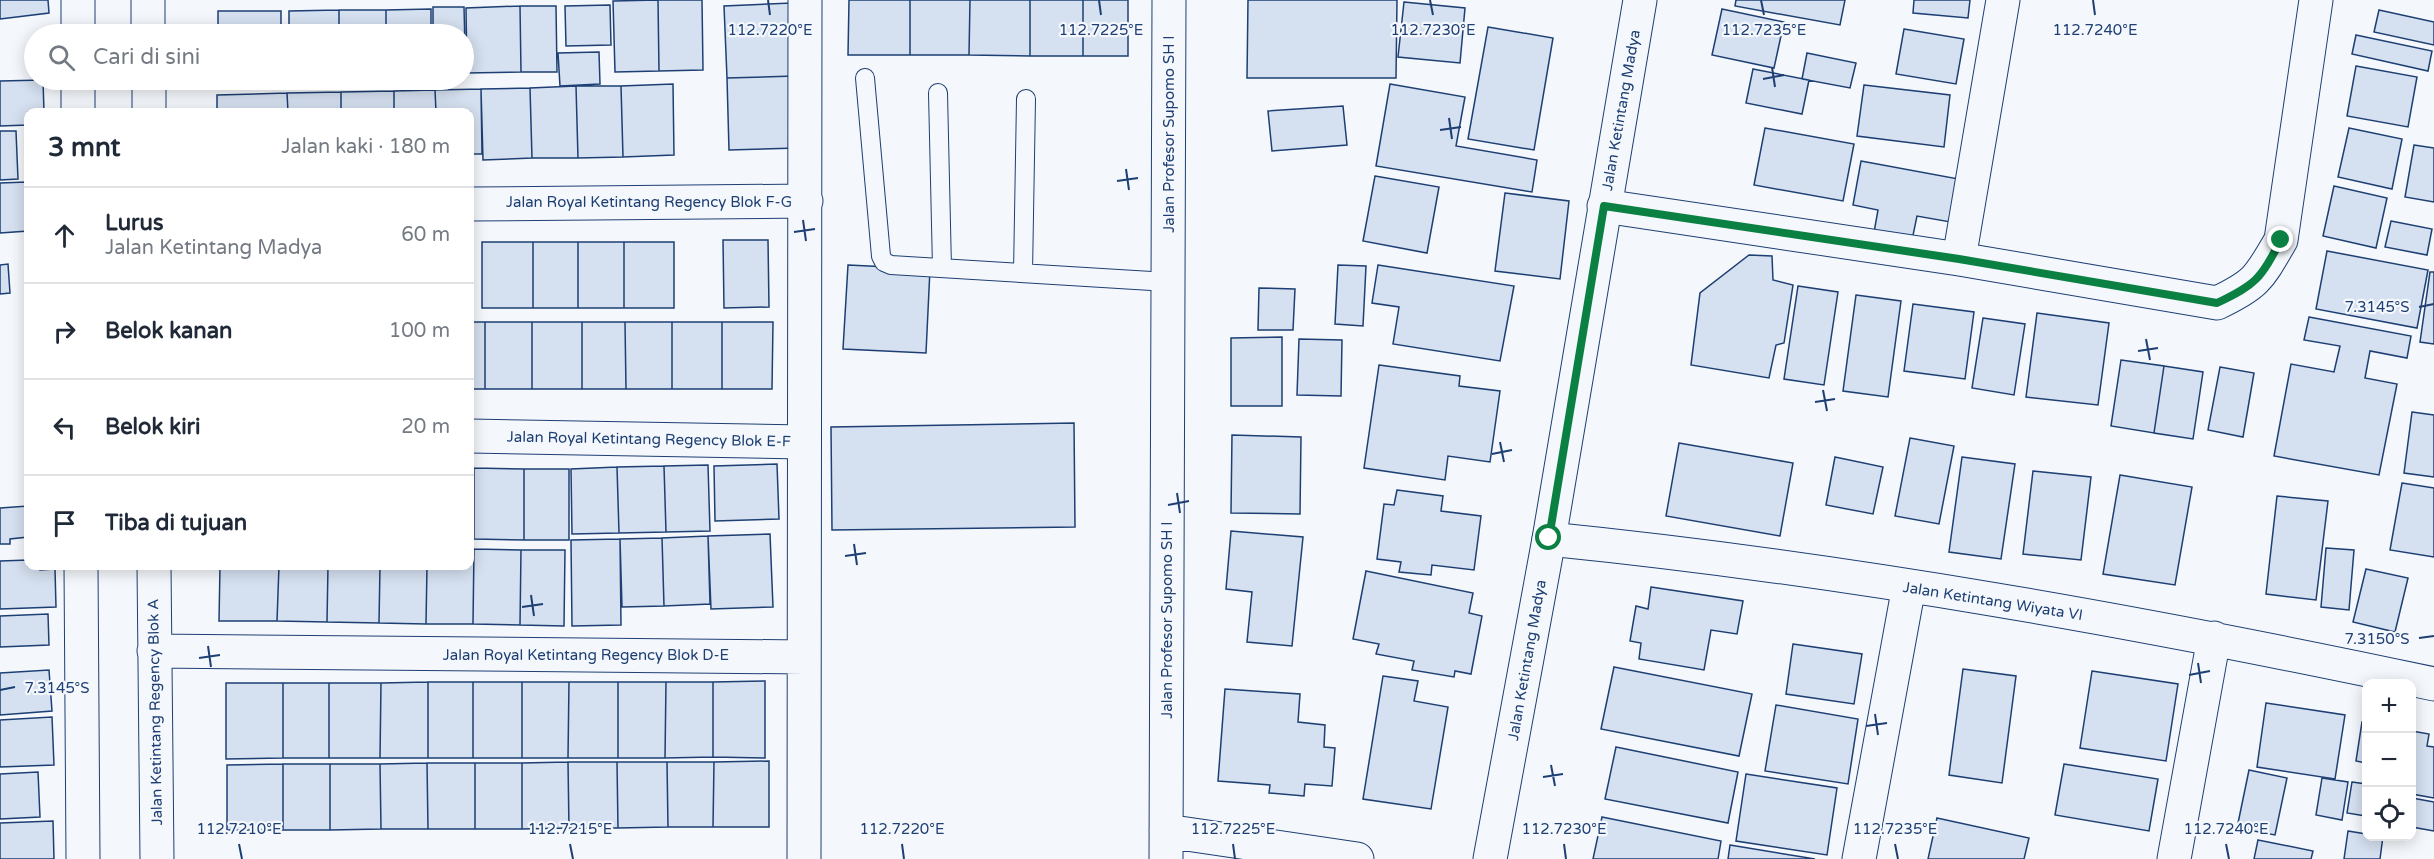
<!DOCTYPE html>
<html lang="id">
<head>
<meta charset="utf-8">
<style>
  :root { --surface:#fff; --page:#f6f6f7; --text:#1f2937; --muted:#747a83; --line:#e0e1e3 }
  body { margin:0; font-family:"Varela Round",sans-serif; background:var(--page); color:var(--text) }
  .controls { position:absolute; right:18px; bottom:18px; display:grid; overflow:hidden; border-radius:12px; box-shadow:0 3px 15px #0003 }
  .controls button { width:54px; height:54px; display:grid; place-items:center; padding:0; border:0; border-bottom:2px solid var(--line); background:var(--surface); color:var(--text); font:30px sans-serif }
  .stop { position:absolute; width:18px; height:18px; margin:-14px; border:4px solid #0b8043; border-radius:50%; background:#fff }
  .stop.end { background:#0b8043; border-color:#fff; box-shadow:0 2px 6px #0008 }
  .list { margin:0; padding:0; list-style:none }
  h2 { display:flex; justify-content:space-between; align-items:center; height:78px; margin:0; padding:0 24px; font-size:26px }
  h2 small { font-size:20px; font-weight:400; color:var(--muted) }
  .list li { display:grid; grid-template-columns:39px 1fr auto; gap:18px; align-items:center; box-sizing:border-box; height:96px; padding:0 24px; border-top:2px solid var(--line) }
  .list b { display:block; font-size:22px; white-space:nowrap }
  .list p { margin:0; font-size:20px; white-space:nowrap; color:var(--muted) }
  .list em { font-size:20px; font-style:normal; color:var(--muted) }
  .icon { flex:none; width:33px; height:33px; fill:none; stroke:currentColor; stroke-width:2; stroke-linecap:round; stroke-linejoin:round }
  .map { position:relative; flex:none; width:2434px; height:859px; overflow:hidden }
  .search { position:absolute; background:var(--surface); box-shadow:0 3px 15px #0003; left:24px; top:24px; width:450px; height:66px; display:flex; align-items:center; gap:15px; box-sizing:border-box; padding:0 21px; border-radius:33px; color:var(--muted); font-size:22px }
  .panel { position:absolute; background:var(--surface); box-shadow:0 3px 15px #0003; left:24px; top:108px; width:450px; height:462px; border-radius:12px }
  .map>svg:first-child { display:block }
</style>
</head>
<body>
<div class="map">
<svg width="2434" height="859" viewBox="0 0 2434 859">
  <rect width="100%" height="100%" fill="#f4f7fb"/>
  <path fill="#d5e0f0" stroke="#1d3f73" stroke-width="1.5" d="M0 0H48L49 13 0 19Z
    M658 0H702L703 70 659 71Z
    M658 0 659 71 615 72 613 1Z
    M849 0H910V55H848Z
    M910 0H970L969 55H910Z
    M970 0H1030V56L969 55Z
    M1030 0H1083V56H1030Z
    M1083 0H1128V56H1083Z
    M1248 0H1397L1396 78H1247Z
    M1736 0H1845L1840 25 1735 6Z
    M1914 0H1970L1968 18 1913 13Z
    M1404 2 1465 8 1460 63 1398 57Z
    M792 3 795 76 727 78 724 6Z
    M610 5 611 45 566 46 565 6Z
    M520 6 521 72 467 73 466 8Z
    M520 6H556L557 72H521Z
    M433 7H464L465 46 464 34H433Z
    M431 9V34H386V10Z
    M1722 9 1784 22 1774 68 1712 55Z
    M339 10H386V34H339Z
    M339 10V34H289V11Z
    M2379 10 2434 22V45L2374 32Z
    M218 11H281V34H218Z
    M1488 27 1553 38 1534 150 1468 139Z
    M1904 29 1964 39 1956 84 1896 74Z
    M2356 35 2432 51 2428 71 2352 54Z
    M599 52 600 84 560 86 558 53Z
    M1807 53 1856 63 1850 88 1802 79Z
    M2356 66 2417 77 2408 127 2347 116Z
    M1753 69 1809 80 1802 114 1746 103Z
    M795 76 797 148 729 150 727 78Z
    M43 80 44 112H28V125L0 126V81Z
    M673 84 674 155 623 157 621 86Z
    M1390 84 1465 97 1456 146 1537 160 1532 192 1376 166Z
    M1864 85 1950 95 1944 147 1857 136Z
    M576 86H621L623 157 578 158Z
    M576 86 578 158H532L530 88Z
    M530 88 532 158 483 160 481 89Z
    M481 89 482 154H470V112H436L435 90Z
    M435 90 436 112H394V91Z
    M394 91V112H341V92Z
    M341 92V112H288L287 93Z
    M287 93 288 112H217V95Z
    M1343 106 1347 145 1272 151 1268 111Z
    M1765 128 1854 144 1843 201 1754 185Z
    M2349 128 2402 139 2392 189 2338 177Z
    M0 131H16L18 179 0 180Z
    M2414 145 2434 148V202L2405 197Z
    M1861 161 1964 180 1956 223 1917 216 1911 245 1873 238 1878 210 1853 205Z
    M1375 176 1439 187 1427 253 1363 241Z
    M27 182 28 231 0 233V183Z
    M2334 186 2387 198 2376 248 2323 236Z
    M1505 193 1569 201 1560 279 1495 271Z
    M2391 221 2432 229 2427 255 2385 247Z
    M723 240H768L769 307 724 308Z
    M482 242H533V308H482Z
    M533 242H578V308H533Z
    M578 242H624V308H578Z
    M624 242H674V308H624Z
    M2327 251 2428 270 2417 328 2316 309Z
    M1749 255 1772 256 1773 280 1793 285 1784 343 1776 345 1769 378 1691 365 1700 293Z
    M8 264 10 293 0 294V265Z
    M848 265 930 269 926 353 843 349Z
    M1338 265 1366 266 1363 326 1335 324Z
    M1378 265 1514 286 1500 361 1393 344 1399 307 1372 303Z
    M2430 272H2434V344L2420 342Z
    M1798 286 1838 292 1824 385 1784 379Z
    M1259 288 1295 289 1293 330H1258Z
    M1856 295 1901 301 1888 397 1843 391Z
    M1913 304 1974 312 1965 379 1904 371Z
    M2037 313 2109 323 2098 405 2026 397Z
    M2309 317 2411 336 2407 358 2370 351 2365 378 2397 384 2379 475 2274 456 2291 364 2334 372 2340 346 2304 340Z
    M1983 318 2025 324 2014 395 1972 388Z
    M470 322H485V389H470Z
    M485 322H532V389H485Z
    M532 322H582V389H532Z
    M582 322H625L626 389H582Z
    M625 322H672V389H626Z
    M672 322H722V389H672Z
    M722 322H773L772 389H722Z
    M1282 337V406H1231V338Z
    M1299 339 1342 340 1341 396 1297 395Z
    M2121 360 2164 366 2154 433 2111 426Z
    M1379 365 1460 376 1459 386 1500 391 1490 462 1448 456 1445 480 1364 468Z
    M2164 366 2203 372 2193 439 2154 433Z
    M2220 367 2254 373 2243 437 2208 430Z
    M2412 412 2434 415V477L2404 473Z
    M1074 423 1075 527 832 530 831 427Z
    M1232 435 1301 437 1300 514 1231 513Z
    M1910 438 1954 446 1939 524 1895 516Z
    M1679 443 1793 463 1780 536 1666 516Z
    M1835 457 1883 467 1873 514 1826 505Z
    M1962 457 2015 464 2001 559 1949 552Z
    M777 464 779 519 715 521 714 466Z
    M708 465 710 531 666 532 664 466Z
    M664 466 666 532 619 533 617 467Z
    M617 467 619 533 572 534 571 469Z
    M470 468H474V539H470Z
    M474 468 524 469V540L474 539Z
    M524 469H569V540H524Z
    M2033 471 2091 477 2081 560 2023 554Z
    M2120 475 2192 487 2175 585 2103 574Z
    M2402 483 2434 488V557L2390 550Z
    M1397 490 1443 496 1441 511 1481 516 1474 570 1432 565 1431 575 1399 572 1401 562 1377 559 1384 504 1394 505Z
    M2277 496 2328 501 2316 600 2266 594Z
    M28 506V537L10 539V544H0V508Z
    M1231 531 1303 537 1292 646 1247 642 1252 592 1226 589Z
    M770 534 773 607 711 609 708 536Z
    M708 536 710 604 664 606 662 538Z
    M662 538 664 606 622 607 620 539Z
    M620 539 621 625 572 626 571 540Z
    M2326 548 2354 550 2349 610 2321 607Z
    M470 549H474L473 624H426L427 566H470Z
    M474 549 521 550 520 625 473 624Z
    M521 550H565L564 626 520 625Z
    M28 560V566H40V570L55 569 56 607 0 609V561Z
    M220 566H279L277 621H219Z
    M279 566H328L327 622 277 621Z
    M328 566H380L379 623 327 622Z
    M380 566H427L426 624 379 623Z
    M2366 569 2408 578 2395 632 2353 622Z
    M1366 571 1473 593 1469 613 1482 616 1471 674 1455 671 1454 677 1412 670 1414 661 1376 654 1379 644 1353 639Z
    M1651 587 1743 601 1737 634 1711 630 1704 670 1639 659 1641 643 1630 641 1636 606 1648 609Z
    M48 614 49 645 0 647V616Z
    M1793 644 1862 654 1854 704 1786 694Z
    M1614 667 1752 694 1739 756 1601 729Z
    M1963 669 2016 676 2002 783 1949 775Z
    M49 670 52 711 0 715V673Z
    M2092 671 2178 684 2166 761 2080 748Z
    M1383 676 1418 681 1414 701 1448 707 1431 809 1363 799Z
    M765 681V758L713 757V682Z
    M428 682H473V758H428Z
    M428 682V758H380L381 683Z
    M473 682H522V758H473Z
    M522 682H569L568 758H522Z
    M569 682H618V758H568Z
    M618 682H666L665 758H618Z
    M666 682H713V757L665 758Z
    M226 683H283V758L226 759Z
    M283 683H329V758H283Z
    M329 683H381L380 758H329Z
    M1225 689 1300 694 1298 722 1325 725 1324 747 1335 748 1332 786 1305 784 1304 796 1269 793 1270 785 1218 781Z
    M2266 703 2345 715 2335 779 2257 767Z
    M1776 705 1858 719 1848 784 1765 771Z
    M52 717 54 765 0 767V720Z
    M2362 722 2366 723V763L2356 761Z
    M2412 731 2429 734 2427 746 2434 747V798L2412 794Z
    M1616 747 1738 772 1728 823 1605 799Z
    M769 761V827H713L714 762Z
    M568 762H617L618 828H569Z
    M568 762 569 828 522 829V763Z
    M617 762H667L668 827 618 828Z
    M667 762H714L713 827H668Z
    M427 763H475V829H428Z
    M427 763 428 829H381L380 764Z
    M475 763H522V829H475Z
    M283 764H330V830H283Z
    M283 764V830H227V765Z
    M330 764H380L381 829 330 830Z
    M2064 764 2158 779 2149 831 2055 815Z
    M2249 770 2287 778 2275 835 2237 828Z
    M38 772 40 817 0 819V774Z
    M1746 774 1837 788 1827 855 1736 841Z
    M2322 778 2348 782 2342 820 2316 815Z
    M2352 782 2366 784V816L2347 813Z
    M2412 798 2434 802V831L2412 827Z
    M1602 817 1721 841 1718 859H1593Z
    M1937 818 2029 838 2024 859H1928Z
    M53 821 54 859H0V823Z
    M2348 831 2366 834V836H2383L2380 859H2344Z
    M2258 840 2313 851 2311 859H2254Z
    M1730 845 1815 859H1728Z"/>
  <g fill="none" stroke-linecap="round" stroke-linejoin="round">
    <g stroke="#1d3f73" stroke-width="20">
      <path id="lane" d="M865 78 881 256 884 262 891 265 1168 282
        M938 93 942 268
        M1023 273 1026 99"/>
    </g>
    <g stroke="#1d3f73" stroke-width="35">
      <path id="street" d="M78 0V34
        M148 0V34
        M78 80V112
        M149 80V112
        M470 204 806 201
        M1604 206 1959 259 2217 303C2257 284 2259 278 2281 240L2316 0
        M1959 259 2003 0
        M470 436 804 442
        M1549 539C1847 569 2142 622 2434 684
        M81 566 83 859
        M154 566 157 859
        M154 651 804 657
        M1166 831 1357 859
        M804 859 805 0
        M1166 859 1169 0
        M1859 859 1909 586
        M2174 859 2214 638"/>
    </g>
    <g stroke="#1d3f73" stroke-width="35">
      <path id="secondary" d="M1490 859 1549 539 1640 0"/>
    </g>
    <use href="#lane" stroke="#f4f7fb" stroke-width="18"/>
    <use href="#street" stroke="#f4f7fb" stroke-width="33"/>
    <use href="#secondary" stroke="#f4f7fb" stroke-width="33"/>
  </g>
  <g fill="none" stroke-linecap="round" stroke-linejoin="round">
    <path stroke="#0b8043" stroke-width="8" d="M1549 538 1604 206 1959 259 2217 303C2257 284 2260 279 2281 240"/>
  </g>
  <path fill="none" stroke="#1d3f73" stroke-width="2" d="M768 0 770 15M1099 0 1101 15M1430 0 1433 15M1761 0 1764 15M2093 0 2095 15M1772 67 1775 87M1763 79 1784 75M1449 118 1452 139M1440 130 1461 127M1126 169 1129 190M1117 181 1138 178M803 220 806 241M794 232 815 229M2419 307 2434 304M2146 339 2150 360M2138 351 2158 348M1823 390 1827 411M1815 402 1835 399M1500 442 1504 462M1492 454 1512 450M1177 493 1180 513M1168 505 1189 501M854 544 857 565M845 556 866 553M531 595 534 616M522 607 543 604M2419 638 2434 636M208 646 211 667M199 658 220 655M2198 663 2201 683M2189 675 2210 671M0 690 15 687M1875 714 1878 735M1866 726 1887 723M1551 765 1555 786M1543 777 1563 774M239 844 242 859M570 844 573 859M902 844 904 859M1233 844 1235 859M1564 844 1566 859M1895 844 1898 859M2226 844 2229 859"/>
  <g text-anchor="middle" stroke-width="4.5" stroke-linejoin="round" paint-order="stroke">
    <g font-size="15" fill="#1d3f73" stroke="#f4f7fb">
      <text transform="translate(1621 110) rotate(-80)" y="5">Jalan Ketintang Madya</text>
      <text transform="translate(1169 134) rotate(-90)" y="5">Jalan Profesor Supomo SH I</text>
      <text x="649" y="207">Jalan Royal Ketintang Regency Blok F-G</text>
      <text transform="translate(649 439) rotate(1)" y="5">Jalan Royal Ketintang Regency Blok E-F</text>
      <text transform="translate(1993 601) rotate(9)" y="5">Jalan Ketintang Wiyata VI</text>
      <text transform="translate(1167 620) rotate(-90)" y="5">Jalan Profesor Supomo SH I</text>
      <text x="586" y="660">Jalan Royal Ketintang Regency Blok D-E</text>
      <text transform="translate(1527 660) rotate(-80)" y="5">Jalan Ketintang Madya</text>
      <text transform="translate(155 712) rotate(-91)" y="5">Jalan Ketintang Regency Blok A</text>
    </g>
  </g>
  <g font-size="15" text-anchor="middle" fill="#1d3f73" stroke="#f4f7fb" stroke-width="4.5" stroke-linejoin="round" paint-order="stroke">
    <text x="770" y="35">112.7220°E</text>
    <text x="1101" y="35">112.7225°E</text>
    <text x="1433" y="35">112.7230°E</text>
    <text x="1764" y="35">112.7235°E</text>
    <text x="2095" y="35">112.7240°E</text>
    <text x="2377" y="312">7.3145°S</text>
    <text x="2377" y="644">7.3150°S</text>
    <text x="57" y="693">7.3145°S</text>
    <text x="239" y="834">112.7210°E</text>
    <text x="570" y="834">112.7215°E</text>
    <text x="902" y="834">112.7220°E</text>
    <text x="1233" y="834">112.7225°E</text>
    <text x="1564" y="834">112.7230°E</text>
    <text x="1895" y="834">112.7235°E</text>
    <text x="2226" y="834">112.7240°E</text>
  </g>
</svg>
<div class="controls">
<button>+</button>
<button>−</button>
<button><svg class="icon" aria-label="locate" viewBox="0 0 24 24"><circle cx="12" cy="12" r="6"/><path d="M12 2v4M12 18v4M2 12h4M18 12h4"/></svg></button>
</div>
<div class="stop" style="left:1549px;top:538px"></div>
<div class="stop end" style="left:2281px;top:240px"></div>
<div class="search"><svg class="icon" aria-label="search" viewBox="0 0 24 24"><circle cx="10" cy="10" r="6"/><path d="M15 15l6 6"/></svg>Cari di sini</div>
<section class="panel">
<h2>3 mnt<small>Jalan kaki · 180 m</small></h2>
<ul class="list">
<li><svg class="icon" aria-label="ahead" viewBox="0 0 24 24"><path d="M12 20V5M6 11l6-6 6 6"/></svg><div><b>Lurus</b><p>Jalan Ketintang Madya</p></div><em>60 m</em></li>
<li><svg class="icon" aria-label="right" viewBox="0 0 24 24"><path d="M7 20v-9h11M14 6l5 5-5 5"/></svg><div><b>Belok kanan</b></div><em>100 m</em></li>
<li><svg class="icon" aria-label="left" viewBox="0 0 24 24"><path d="M17 20v-9H6M10 6l-5 5 5 5"/></svg><div><b>Belok kiri</b></div><em>20 m</em></li>
<li><svg class="icon" aria-label="arrive" viewBox="0 0 24 24"><path d="M6 21V4h12l-3 4 3 4H6"/></svg><div><b>Tiba di tujuan</b></div></li>
</ul>
</section>
</div>
</body>
</html>
